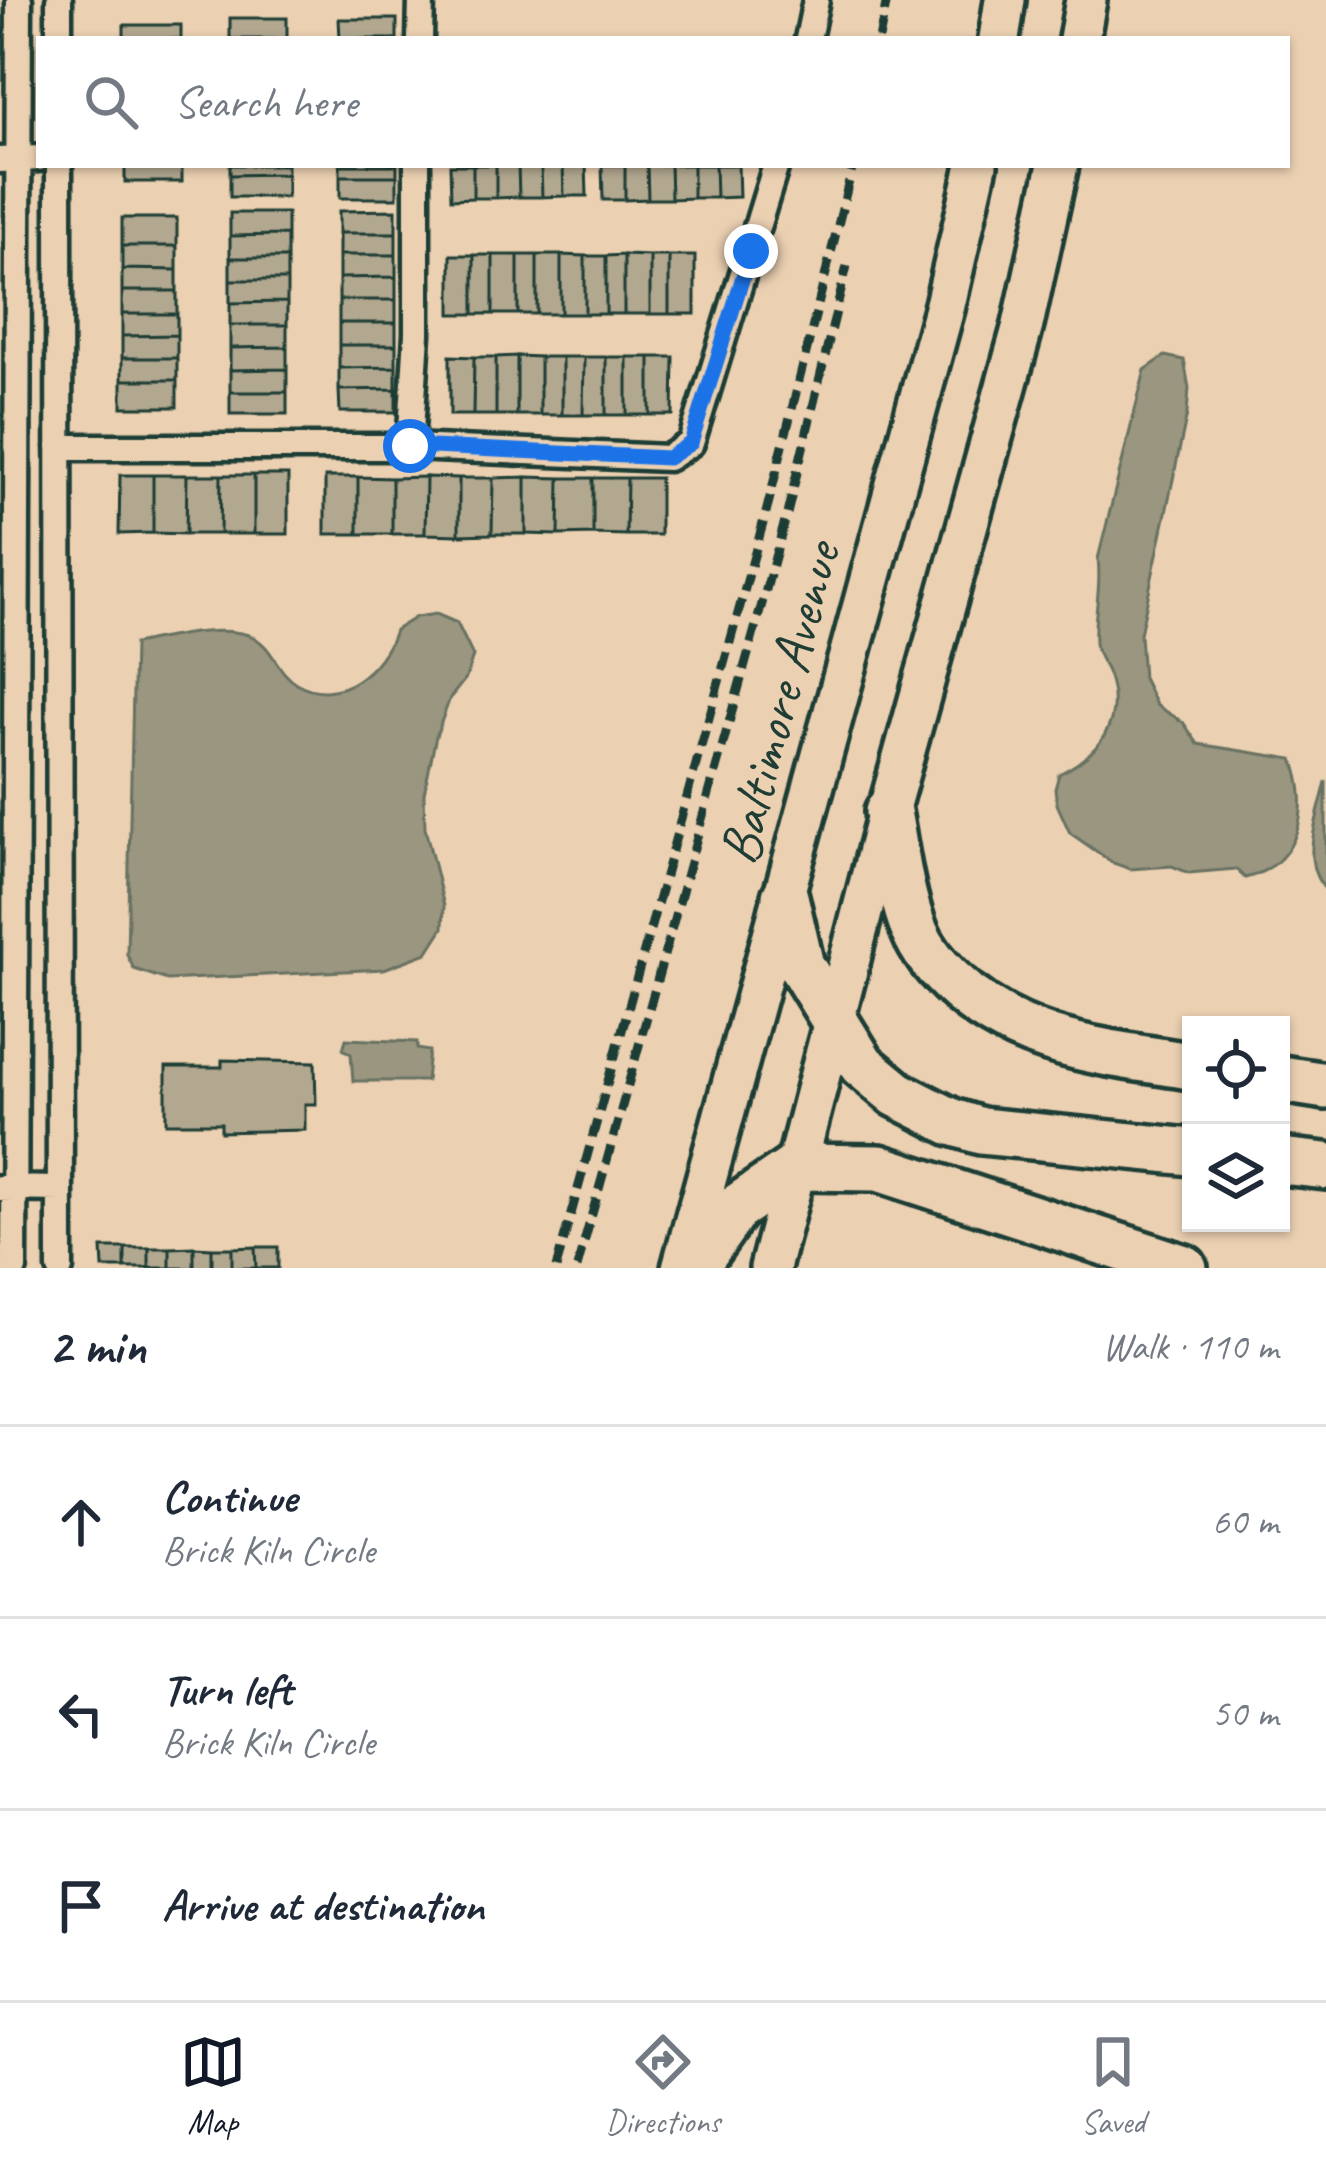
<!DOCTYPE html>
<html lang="en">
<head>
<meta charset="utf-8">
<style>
  :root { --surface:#fff; --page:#f6f6f7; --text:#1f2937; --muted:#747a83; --line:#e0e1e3; --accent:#111827 }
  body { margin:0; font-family:Caveat,sans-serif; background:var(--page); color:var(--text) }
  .controls { position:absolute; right:36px; bottom:36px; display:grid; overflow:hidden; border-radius:0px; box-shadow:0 3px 9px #0004 }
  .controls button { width:108px; height:108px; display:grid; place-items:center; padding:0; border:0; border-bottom:3px solid var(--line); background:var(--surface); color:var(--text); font:60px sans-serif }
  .stop { position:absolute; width:36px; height:36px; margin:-27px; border:9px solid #1a73e8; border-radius:50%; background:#fff }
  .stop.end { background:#1a73e8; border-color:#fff; box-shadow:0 3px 12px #0008 }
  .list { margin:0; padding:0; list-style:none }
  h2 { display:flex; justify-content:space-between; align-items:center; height:156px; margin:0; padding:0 48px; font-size:51px }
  h2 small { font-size:39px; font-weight:400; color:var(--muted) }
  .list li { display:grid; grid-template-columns:78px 1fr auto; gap:36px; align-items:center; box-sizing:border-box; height:192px; padding:0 48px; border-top:3px solid var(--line) }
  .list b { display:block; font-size:45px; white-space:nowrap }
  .list p { margin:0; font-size:39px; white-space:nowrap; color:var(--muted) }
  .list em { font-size:39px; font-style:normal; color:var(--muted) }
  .icon { flex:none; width:66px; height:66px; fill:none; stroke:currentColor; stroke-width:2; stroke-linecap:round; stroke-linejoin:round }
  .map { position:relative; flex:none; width:1326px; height:1268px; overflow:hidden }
  .search { position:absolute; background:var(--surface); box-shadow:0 3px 9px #0004; left:36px; right:36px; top:36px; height:132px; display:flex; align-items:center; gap:30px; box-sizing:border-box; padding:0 42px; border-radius:0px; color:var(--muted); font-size:45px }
  .sheet { height:732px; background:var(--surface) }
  nav { display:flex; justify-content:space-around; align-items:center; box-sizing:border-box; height:168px; border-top:3px solid var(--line); background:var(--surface); font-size:33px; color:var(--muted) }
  nav a { display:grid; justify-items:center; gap:6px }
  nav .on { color:var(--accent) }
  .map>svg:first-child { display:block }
</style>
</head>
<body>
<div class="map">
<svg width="1326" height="1268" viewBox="0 0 1326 1268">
  <rect width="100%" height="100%" fill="#ebd0b2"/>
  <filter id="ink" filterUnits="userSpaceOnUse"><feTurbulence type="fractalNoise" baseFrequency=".00833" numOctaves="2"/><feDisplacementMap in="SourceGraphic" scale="24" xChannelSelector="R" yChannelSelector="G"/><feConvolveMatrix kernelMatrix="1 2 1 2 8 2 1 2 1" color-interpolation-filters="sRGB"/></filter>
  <g filter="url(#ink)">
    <path fill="#9a9680" stroke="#697262" stroke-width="3" d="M1165 356 1184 360 1189 388 1187 414 1140 634 1143 678 1156 705 1183 722 1198 744 1293 759C1312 808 1300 864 1245 878L1236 869 1189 873 1172 866 1130 869 1113 863 1070 833 1057 804 1055 789 1059 774C1098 755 1124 723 1109 677 1105 664 1096 656 1095 643 1093 614 1102 589 1098 559L1145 370Z
      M436 614 457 623 473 656 466 678 450 698 436 736 424 793 425 828 444 906 443 928 427 953 384 969 167 980 134 969 127 955 134 644C164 638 225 623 253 637 273 647 277 672 296 683 339 708 383 669 395 630L416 617Z
      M1326 781V890C1298 861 1319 816 1326 781Z
      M346 1039 417 1042V1049L429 1051 426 1081H353L351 1054 343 1049Z"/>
    <path fill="#b2a78f" stroke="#1f3d34" stroke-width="3" d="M230 18H287V39H230Z
      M339 19H397V39H340Z
      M124 25H181V39H124Z
      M125 165H182V182H125Z
      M230 165H287V174L230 175Z
      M340 165H397V176H340Z
      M450 165H473V198L451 199Z
      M473 165H496V198H473Z
      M496 165H518L519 197 496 198Z
      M518 165H541L542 197H519Z
      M541 165H563L564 196 542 197Z
      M563 165H586L587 196H564Z
      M602 165H625V200H603Z
      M625 165H647L648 199 625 200Z
      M647 165H670L671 199H648Z
      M670 165H693V198L671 199Z
      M693 165H715L716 198H693Z
      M715 165H738L739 197 716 198Z
      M287 174V197H230V175Z
      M340 176H397V198H340Z
      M396 210V233H339V211Z
      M230 213H287V235L230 236Z
      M122 218H177V246H122Z
      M339 233H396V255H339Z
      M287 235V258H230V236Z
      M122 246H177V270L122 269Z
      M339 255H396V277L339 278Z
      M451 255H474V314H451Z
      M474 255H493V314H474Z
      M493 255H518V314H493Z
      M518 255H537V314H518Z
      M537 255H561V314H537Z
      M561 255 585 256V314H561Z
      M624 255V314H606V256Z
      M624 255 650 256V314H624Z
      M585 256H606V314H585Z
      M650 256H669V314H650Z
      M669 256H695V314H669Z
      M230 258H287V280H230Z
      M122 269 177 270V291H122Z
      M396 277V300H339V278Z
      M230 280H287V302L230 303Z
      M122 291H177V314H122Z
      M339 300H396V323H339Z
      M287 302V325H230V303Z
      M122 314H177V335L122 336Z
      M339 323H396V345H339Z
      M230 325H287V347L230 348Z
      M177 335V358H122V336Z
      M339 345H396V367L339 368Z
      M287 347V369L230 370V348Z
      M450 356 474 357 473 415H450Z
      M517 356 540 357V415H517Z
      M517 356V415H496V357Z
      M474 357H496V415H473Z
      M540 357H562V415H540Z
      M562 357H584L583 415H562Z
      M584 357H606V415H583Z
      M606 357H627V415H606Z
      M627 357H650V415H627Z
      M650 357H674L673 415H650Z
      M122 358H177V380H122Z
      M396 367V389L339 390V368Z
      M287 369V392H230V370Z
      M122 380H177V407H122Z
      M396 389V412H340L339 390Z
      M230 392H287V414H230Z
      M120 475H153V533L119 534Z
      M153 475H187L186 534 153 533Z
      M187 475H221L220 534H186Z
      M221 475H254V534H220Z
      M254 475H288V534H254Z
      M325 477H358V534H325Z
      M358 477 392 478V534H358Z
      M426 477 459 478V535L425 534Z
      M426 477 425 534H392V478Z
      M526 477 560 478 559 535 526 534Z
      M526 477V534H492L493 478Z
      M459 478H493L492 534 459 535Z
      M560 478H593V534L559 535Z
      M593 478H627L626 535 593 534Z
      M627 478H660V535H626Z
      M222 1060 315 1062 316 1104H305V1130L221 1132V1123H166V1067H222Z
      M194 1247 212 1248V1268H194Z
      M194 1247V1268H170V1248Z
      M255 1247H278V1268H256Z
      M255 1247 256 1268H232V1248Z
      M102 1248H125V1268H103Z
      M125 1248H149V1268H125Z
      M149 1248H170V1268H149Z
      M212 1248H232V1268H212Z"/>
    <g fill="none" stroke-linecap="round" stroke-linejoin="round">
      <g stroke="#1f3d34" stroke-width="33">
        <path id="minor" d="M59 39V0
          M420 39 421 0
          M808 39 816 0
          M0 160 39 158
          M59 165 60 1268
          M59 447H410L668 458 691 443 776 165
          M410 447 417 334V165
          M0 1188 60 1189
          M14 1268 19 0"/>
      </g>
      <g stroke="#1f3d34" stroke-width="48">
        <path id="primary" d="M999 39 1005 0
          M1079 39 1086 0
          M682 1268 945 305 977 165
          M770 1268 888 812 1023 325 1058 165"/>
      </g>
      <g stroke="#1f3d34" stroke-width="54">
        <path id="motorway" d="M888 812C895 848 899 887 911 921 918 944 935 966 952 982 1018 1046 1104 1052 1191 1066
          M785 897 801 966 862 1065 897 1094 952 1122 981 1131 1191 1152
          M1281 1079 1326 1086
          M1281 1161 1326 1166
          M694 1268 736 1208 796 1167 879 1168 1184 1268"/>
      </g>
      <use href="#minor" stroke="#ebd0b2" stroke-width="24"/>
      <use href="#primary" stroke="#ebd0b2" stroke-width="39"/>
      <use href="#motorway" stroke="#ebd0b2" stroke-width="45"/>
      <path stroke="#1f3d34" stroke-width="9" stroke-dasharray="18 9" stroke-linecap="butt" d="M879 39 887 0
        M556 1268 767 509 853 165
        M577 1268 787 514 847 266"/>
    </g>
  </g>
  <g fill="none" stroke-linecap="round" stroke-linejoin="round" filter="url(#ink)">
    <path stroke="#1a73e8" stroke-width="15" d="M410 446 668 458 691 443 751 251"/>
  </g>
  <g text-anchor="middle" stroke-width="9" stroke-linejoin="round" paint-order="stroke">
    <g font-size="57" fill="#1f3d34" stroke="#ebd0b2">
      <text transform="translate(778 703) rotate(-75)" y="20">Baltimore Avenue</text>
    </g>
  </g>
</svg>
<div class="controls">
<button><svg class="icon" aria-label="locate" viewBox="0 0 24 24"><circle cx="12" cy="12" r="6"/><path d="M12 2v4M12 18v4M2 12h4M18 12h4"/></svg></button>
<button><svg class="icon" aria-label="layers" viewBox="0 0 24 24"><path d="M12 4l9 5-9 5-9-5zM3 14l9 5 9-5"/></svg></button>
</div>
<div class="stop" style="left:410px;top:446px"></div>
<div class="stop end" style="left:751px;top:251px"></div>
<div class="search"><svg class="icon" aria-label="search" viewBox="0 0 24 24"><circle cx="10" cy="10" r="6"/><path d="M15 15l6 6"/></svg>Search here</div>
</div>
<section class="sheet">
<h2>2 min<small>Walk · 110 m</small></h2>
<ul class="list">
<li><svg class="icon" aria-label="ahead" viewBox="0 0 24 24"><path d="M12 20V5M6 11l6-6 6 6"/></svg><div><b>Continue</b><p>Brick Kiln Circle</p></div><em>60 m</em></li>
<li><svg class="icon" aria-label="left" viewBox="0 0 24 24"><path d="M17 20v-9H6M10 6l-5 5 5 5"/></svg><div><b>Turn left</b><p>Brick Kiln Circle</p></div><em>50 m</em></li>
<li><svg class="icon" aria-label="arrive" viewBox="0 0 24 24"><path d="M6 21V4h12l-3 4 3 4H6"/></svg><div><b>Arrive at destination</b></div></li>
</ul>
</section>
<nav>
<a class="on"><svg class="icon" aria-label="map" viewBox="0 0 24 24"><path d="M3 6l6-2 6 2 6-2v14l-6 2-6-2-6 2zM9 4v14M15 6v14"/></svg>Map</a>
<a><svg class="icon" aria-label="directions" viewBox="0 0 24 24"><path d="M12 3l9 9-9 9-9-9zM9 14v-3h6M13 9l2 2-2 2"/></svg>Directions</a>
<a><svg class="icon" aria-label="saved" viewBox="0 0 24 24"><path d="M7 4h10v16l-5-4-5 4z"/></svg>Saved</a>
</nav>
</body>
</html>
